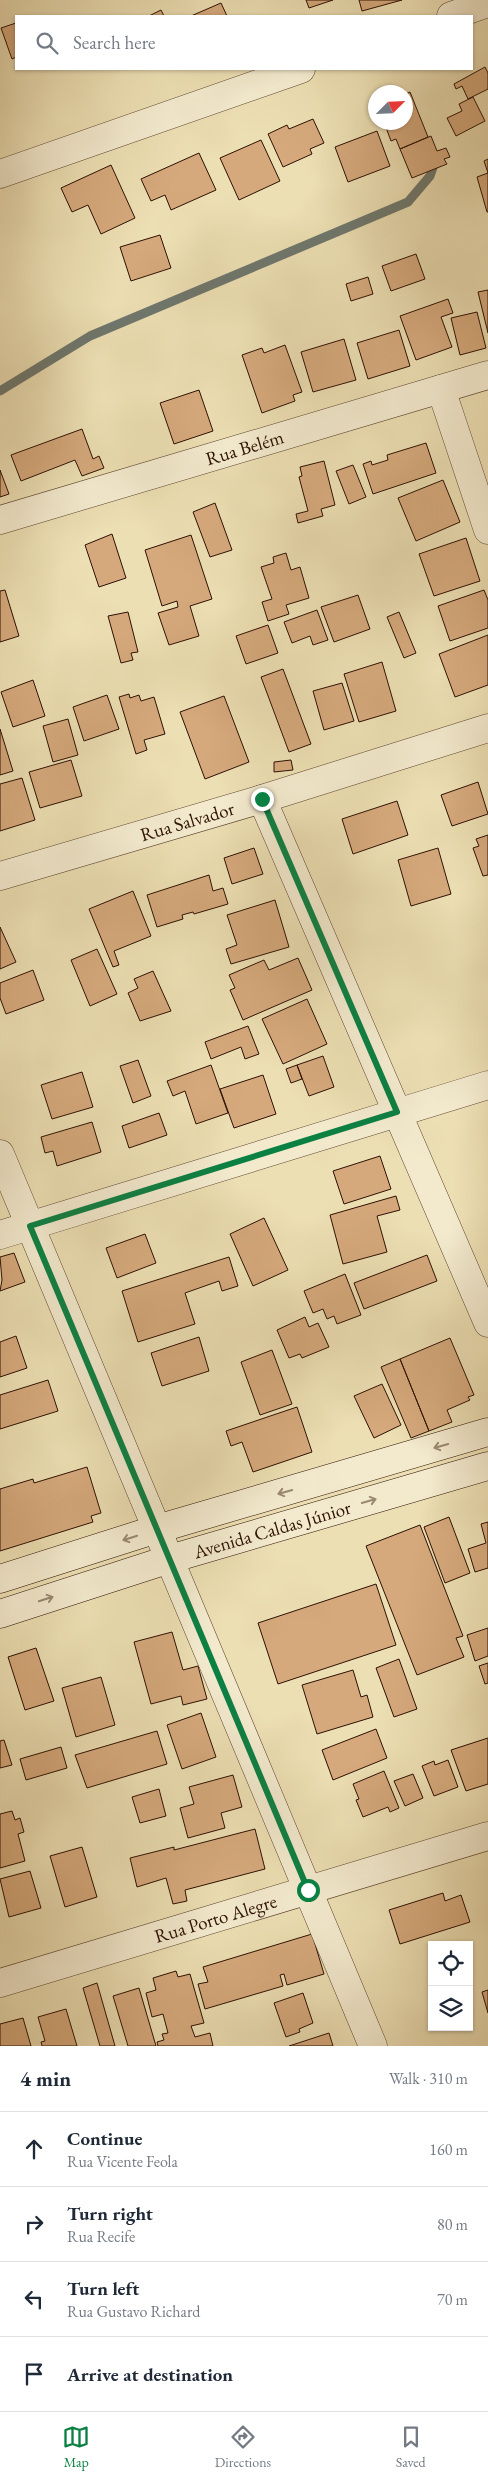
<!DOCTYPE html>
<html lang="en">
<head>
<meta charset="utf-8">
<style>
  :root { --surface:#fff; --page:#f6f6f7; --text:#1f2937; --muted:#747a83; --line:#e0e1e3; --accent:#0b8043 }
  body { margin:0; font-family:"EB Garamond",serif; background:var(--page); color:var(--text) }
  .controls { position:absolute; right:15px; bottom:15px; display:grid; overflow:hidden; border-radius:0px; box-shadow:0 1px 4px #0004 }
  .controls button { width:45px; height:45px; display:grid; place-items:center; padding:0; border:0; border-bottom:1px solid var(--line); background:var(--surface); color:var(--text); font:25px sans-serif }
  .compass { position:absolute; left:368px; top:85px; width:45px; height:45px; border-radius:50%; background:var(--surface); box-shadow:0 1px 4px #0004; rotate:66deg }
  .stop { position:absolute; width:15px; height:15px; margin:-11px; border:4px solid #0b8043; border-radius:50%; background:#fff }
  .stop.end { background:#0b8043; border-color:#fff; box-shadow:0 1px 5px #0008 }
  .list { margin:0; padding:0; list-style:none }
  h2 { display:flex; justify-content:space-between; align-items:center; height:65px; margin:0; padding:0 20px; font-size:21px }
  h2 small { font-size:16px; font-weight:400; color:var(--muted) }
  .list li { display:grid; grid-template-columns:32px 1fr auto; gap:15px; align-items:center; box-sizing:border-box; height:75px; padding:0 20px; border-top:1px solid var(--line) }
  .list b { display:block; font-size:19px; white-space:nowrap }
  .list p { margin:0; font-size:16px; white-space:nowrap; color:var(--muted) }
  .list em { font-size:16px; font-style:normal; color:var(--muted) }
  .icon { flex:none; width:28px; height:28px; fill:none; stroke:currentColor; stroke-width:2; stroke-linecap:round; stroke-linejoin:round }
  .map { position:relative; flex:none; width:488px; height:2046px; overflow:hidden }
  .search { position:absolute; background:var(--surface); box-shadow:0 1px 4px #0004; left:15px; right:15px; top:15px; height:55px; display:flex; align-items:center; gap:12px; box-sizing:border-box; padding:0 18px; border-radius:0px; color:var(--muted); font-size:19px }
  .sheet { height:365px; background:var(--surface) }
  nav { display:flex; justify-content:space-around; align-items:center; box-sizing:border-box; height:70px; border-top:1px solid var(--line); background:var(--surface); font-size:14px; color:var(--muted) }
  nav a { display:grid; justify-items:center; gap:2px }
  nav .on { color:var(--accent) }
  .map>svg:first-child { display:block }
</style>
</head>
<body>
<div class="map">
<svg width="488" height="2046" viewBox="0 0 488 2046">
  <rect width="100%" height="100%" fill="#ecdfb3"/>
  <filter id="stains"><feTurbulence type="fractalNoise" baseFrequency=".004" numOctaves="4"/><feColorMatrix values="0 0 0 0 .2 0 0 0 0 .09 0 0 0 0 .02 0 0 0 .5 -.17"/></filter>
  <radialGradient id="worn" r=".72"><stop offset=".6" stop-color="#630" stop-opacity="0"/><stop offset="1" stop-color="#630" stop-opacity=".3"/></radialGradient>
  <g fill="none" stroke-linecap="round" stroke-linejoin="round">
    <path stroke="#6e776d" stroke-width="9" d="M0 391 90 336 408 202 430 176 436 159"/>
  </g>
  <path fill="#d5a97c" stroke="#2d1003" d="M306 0H333L309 8Z
    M359 0H402L362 11Z
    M221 3 227 16H191Z
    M161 10 164 16H149Z
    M16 23V57L12 59 1 28Z
    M485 67 488 73V89L468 99 462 86 456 89 454 84Z
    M410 92 428 137 400 149 396 139 391 141 384 122H406V94Z
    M473 97 485 121 456 136 447 118 462 111 459 104Z
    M313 119 324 143 310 149 312 154 283 167 268 134 287 125 289 129Z
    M377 131 390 166 348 182 335 147Z
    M431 136 437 151 446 148 450 157 444 159 447 164 412 178 400 149Z
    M261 140 280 181 239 200 220 158Z
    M199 153 216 190 171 210 165 195 151 201 141 179Z
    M488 159V212H487L477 177 488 173 484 161Z
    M111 165 135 218 101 234 88 205 72 212 61 188Z
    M160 235 171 268 131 281 120 247Z
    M416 254 425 279 391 291 382 266Z
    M368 277 373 294 351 301 346 284Z
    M488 290V333L478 292Z
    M448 299 453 313 441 317 452 347 416 360 400 316Z
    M477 312 486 348 460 355 451 318Z
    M399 330 410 366 368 379 357 343Z
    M344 339 356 380 313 392 301 352Z
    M285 345 302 392 293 395 295 401 262 413 242 355 262 348 264 353Z
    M199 390 213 431 174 444 160 403Z
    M82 429 93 459 99 456 104 468 82 476 75 460 21 481 11 455Z
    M426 443 436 473 373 494 363 464 371 461 372 465 388 460 387 455Z
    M324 461 335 505 321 509 323 516 298 523 296 514 308 511 299 477 302 476 300 467Z
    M353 465 366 497 349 504 336 471Z
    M0 470 9 494 0 497Z
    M443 480 460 522 416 541 398 498Z
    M215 503 232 550 210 557 193 512Z
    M112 534 126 578 99 587 85 545Z
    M191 535 212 599 190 606 199 636 169 645 158 613 178 607 177 601 162 606 145 550Z
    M466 538 480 581 434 596 419 554Z
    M286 553 291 570 300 567 309 598 286 605 289 614 268 621 262 602 272 599 261 567 274 563 273 557Z
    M5 590 19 636 0 642V591Z
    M484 590 488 600V628L450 641 438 606Z
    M358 595 370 629 334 642 321 607Z
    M317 610 328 640 313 645 310 636 292 643 284 622Z
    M128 612 138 652 131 653 133 660 121 663 108 616Z
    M399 612 416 653 404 658 387 617Z
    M268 625 278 653 246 664 236 636Z
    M488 635V685L455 697 439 654Z
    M382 662 396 711 359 722 344 674Z
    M283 669 311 744 289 752 261 677Z
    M33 680 45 716 13 727 1 692Z
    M342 683 354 721 324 730 313 691Z
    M129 694 130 698 139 695 141 701 154 697 165 734 144 740 147 750 136 754 119 697Z
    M107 695 119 729 84 741 73 707Z
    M224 696 249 762 205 779 180 712Z
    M68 719 78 755 53 762 43 726Z
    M0 729 13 771 0 775Z
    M71 760 82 796 40 808 29 772Z
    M291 760 293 770 274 772V762Z
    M22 778 35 820 0 831V784Z
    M478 782 488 814 452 826 441 795Z
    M397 801 408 835 353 854 342 819Z
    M488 835V875L483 876 473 848 479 846 476 839Z
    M254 848 263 874 232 884 224 858Z
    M438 848 451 894 411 906 398 860Z
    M209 875 213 891 223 888 228 904 194 914 193 912 182 915 183 919 157 927 147 895Z
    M133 891 151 936 114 951 119 965 113 967 89 909Z
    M275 900 289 947 231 964 226 949 237 945 227 915Z
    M0 927 16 962 0 969Z
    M97 949 117 994 90 1006 71 960Z
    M298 958 312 990 243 1020 230 990 235 988 229 975 264 960 269 970Z
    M33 970 44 1000 6 1014 0 998V983Z
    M153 971 171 1011 140 1021 128 993 138 988 134 979Z
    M307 999 327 1044 283 1064 262 1019Z
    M248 1026 259 1054 245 1059 241 1047 211 1059 205 1042Z
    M323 1056 334 1087 309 1096 297 1065Z
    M138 1060 151 1096 133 1103 120 1066Z
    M211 1065 228 1113 196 1124 185 1091 173 1096 167 1081Z
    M297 1065 302 1079 291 1083 286 1069Z
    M82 1072 93 1107 52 1119 41 1085Z
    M263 1075 276 1114 234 1128 220 1089Z
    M159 1113 167 1135 129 1148 122 1126Z
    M92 1122 101 1152 57 1166 53 1151 45 1153 41 1137Z
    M380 1156 391 1189 344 1204 333 1171Z
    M396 1196 400 1210 377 1216 387 1252 343 1264 330 1215Z
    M264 1218 288 1270 253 1286 230 1234Z
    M145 1234 156 1263 117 1278 106 1248Z
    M14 1253 25 1282 0 1291 2 1280 0 1257Z
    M427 1255 437 1281 364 1309 354 1283Z
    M229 1257 238 1286 222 1291 219 1281 185 1293 195 1324 138 1342 122 1291Z
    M345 1274 361 1315 337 1324 334 1316 327 1319 323 1309 313 1313 304 1291Z
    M305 1317 309 1327 318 1323 329 1347 302 1358 300 1354 289 1358 277 1330Z
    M16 1336 27 1368 0 1377V1342Z
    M199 1337 209 1371 162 1386 151 1353Z
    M450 1338 474 1395 468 1397 470 1400 447 1410 452 1422 429 1431 400 1359Z
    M272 1350 292 1404 260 1415 241 1362Z
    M400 1359 429 1431 411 1438 381 1367Z
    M48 1380 58 1411 0 1429V1395Z
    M382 1384 401 1425 374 1438 354 1396Z
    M297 1407 312 1452 253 1472 242 1442 231 1446 226 1431Z
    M87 1467 101 1513 91 1516 93 1522 0 1551V1489L33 1479 34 1483Z
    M449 1517 470 1573 445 1583 424 1527Z
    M488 1522V1568L475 1572 468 1549 486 1543 481 1524Z
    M420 1525 463 1636 456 1638 464 1657 417 1675 366 1546Z
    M376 1584 396 1645 278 1684 258 1623Z
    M488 1628V1656L475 1661 467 1635Z
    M172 1632 183 1670 198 1666 207 1699 183 1705 181 1696 151 1704 134 1642Z
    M36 1648 54 1701 25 1710 8 1657Z
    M399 1659 417 1709 394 1717 376 1668Z
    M488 1663V1683L485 1684 479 1666Z
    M353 1670 361 1697 367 1695 373 1717 317 1734 302 1685Z
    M101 1677 115 1725 76 1737 62 1688Z
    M201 1713 216 1757 182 1769 167 1725Z
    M376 1729 387 1758 333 1780 322 1750Z
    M157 1731 167 1764 87 1788 75 1755Z
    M488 1738V1784L466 1791 451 1750Z
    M4 1740 12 1765 0 1768V1741Z
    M61 1747 67 1768 26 1780 20 1759Z
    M448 1760 458 1787 434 1796 422 1766 434 1761 435 1765Z
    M384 1771 399 1808 390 1812 388 1807 363 1817 356 1800 359 1799 353 1784Z
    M413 1774 423 1798 405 1806 394 1781Z
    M233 1775 242 1807 221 1813 225 1828 188 1838 180 1808 194 1804 189 1787Z
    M159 1789 166 1816 140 1823 132 1797Z
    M12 1811 15 1820 20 1818 24 1832 18 1834 25 1861 0 1868V1814Z
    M255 1829 265 1869 185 1890 187 1901 173 1904 166 1878 137 1887 130 1858 174 1847V1850Z
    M82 1847 97 1897 65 1907 50 1856Z
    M30 1871 41 1908 9 1917 0 1879Z
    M443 1893 445 1901 461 1895 470 1922 400 1944 389 1910Z
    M312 1934 324 1974 287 1985 284 1974 280 1975 283 1986 205 2009 198 1984 208 1982 203 1967Z
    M176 1971 178 1977 190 1974 204 2023 191 2026 195 2037 210 2033 213 2046H158L157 2042 164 2040 162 2034 168 2033 163 2014 152 2017 146 1993 156 1990 153 1978Z
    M97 1983 115 2046H100L83 1988Z
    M139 1988 156 2046H128L113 1996Z
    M488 1990V2013L482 1992Z
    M303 1993 313 2023 299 2029 300 2032 286 2037 274 2003Z
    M66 2009 77 2046H42L41 2042 45 2041 38 2017Z
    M23 2018 31 2046H0V2024Z
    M329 2033 333 2046H289Z"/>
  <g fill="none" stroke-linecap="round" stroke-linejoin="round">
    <g stroke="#5d442f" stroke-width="29">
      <g id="street">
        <path d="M451 16 488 3"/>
        <path d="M0 174 301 69"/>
        <path d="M441 389 488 530"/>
        <path id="s1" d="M0 520 488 375"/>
        <path d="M262 799 488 1323"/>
        <path id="s2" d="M0 876 262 799 488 728"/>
        <path d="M0 1154 373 2046"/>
        <path d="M0 1235 488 1085"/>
        <path id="s3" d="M0 1983 488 1836"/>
      </g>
    </g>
    <g stroke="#2d1003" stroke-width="29">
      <g id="secondary">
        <path d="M0 1579 157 1529 488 1432"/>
        <path id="s4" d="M0 1614 170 1559 488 1466"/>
      </g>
    </g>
    <use href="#street" stroke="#f3eace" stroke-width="28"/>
    <use href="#secondary" stroke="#f3eace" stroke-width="28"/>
  </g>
  <defs><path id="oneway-shaft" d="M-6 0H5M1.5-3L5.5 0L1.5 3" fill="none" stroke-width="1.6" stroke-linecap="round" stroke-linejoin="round" transform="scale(1.25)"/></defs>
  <g stroke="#9a8873">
    <use href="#oneway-shaft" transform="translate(441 1446) rotate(164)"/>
    <use href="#oneway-shaft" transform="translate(285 1492) rotate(164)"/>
    <use href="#oneway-shaft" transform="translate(369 1501) rotate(-16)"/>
    <use href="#oneway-shaft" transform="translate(130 1538) rotate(162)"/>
    <use href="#oneway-shaft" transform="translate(46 1599) rotate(-18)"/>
  </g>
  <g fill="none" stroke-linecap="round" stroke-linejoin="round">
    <path stroke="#0b8043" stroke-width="6" d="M262 799 397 1112 30 1226 308 1890"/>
  </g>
  <g text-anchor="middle" stroke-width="4" stroke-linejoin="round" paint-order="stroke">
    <g font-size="19" fill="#2d1003" stroke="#f3eace">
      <text dy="7" stroke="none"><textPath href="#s1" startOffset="255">Rua Belém</textPath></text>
      <text dy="7" stroke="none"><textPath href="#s2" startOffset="195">Rua Salvador</textPath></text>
      <text dy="7" stroke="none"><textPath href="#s4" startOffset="285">Avenida Caldas Júnior</textPath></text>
      <text dy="7" stroke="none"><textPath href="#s3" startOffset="225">Rua Porto Alegre</textPath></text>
    </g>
  </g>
  <rect width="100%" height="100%" filter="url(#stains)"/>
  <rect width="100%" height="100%" fill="url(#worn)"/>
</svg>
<div class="controls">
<button><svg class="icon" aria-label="locate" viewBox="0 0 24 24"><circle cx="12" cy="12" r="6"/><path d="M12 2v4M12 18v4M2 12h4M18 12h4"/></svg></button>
<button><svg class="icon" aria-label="layers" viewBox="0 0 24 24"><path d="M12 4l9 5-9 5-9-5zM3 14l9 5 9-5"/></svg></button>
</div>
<svg class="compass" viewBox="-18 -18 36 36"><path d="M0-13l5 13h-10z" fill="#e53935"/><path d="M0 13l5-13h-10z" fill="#747a83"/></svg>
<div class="stop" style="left:308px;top:1890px"></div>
<div class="stop end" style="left:262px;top:799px"></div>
<div class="search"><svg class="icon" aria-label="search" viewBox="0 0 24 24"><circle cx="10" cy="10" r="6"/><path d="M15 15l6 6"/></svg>Search here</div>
</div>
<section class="sheet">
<h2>4 min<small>Walk · 310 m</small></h2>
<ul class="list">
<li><svg class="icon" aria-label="ahead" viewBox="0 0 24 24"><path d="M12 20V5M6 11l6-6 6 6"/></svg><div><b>Continue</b><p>Rua Vicente Feola</p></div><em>160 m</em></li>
<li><svg class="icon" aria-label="right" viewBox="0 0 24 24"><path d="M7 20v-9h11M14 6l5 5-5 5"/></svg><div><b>Turn right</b><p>Rua Recife</p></div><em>80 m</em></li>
<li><svg class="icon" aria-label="left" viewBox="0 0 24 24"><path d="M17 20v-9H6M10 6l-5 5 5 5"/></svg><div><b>Turn left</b><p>Rua Gustavo Richard</p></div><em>70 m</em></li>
<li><svg class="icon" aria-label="arrive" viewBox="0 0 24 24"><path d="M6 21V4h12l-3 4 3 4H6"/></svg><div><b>Arrive at destination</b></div></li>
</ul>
</section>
<nav>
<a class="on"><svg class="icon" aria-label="map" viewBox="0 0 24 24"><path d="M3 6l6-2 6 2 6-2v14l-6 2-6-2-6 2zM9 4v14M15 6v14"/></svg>Map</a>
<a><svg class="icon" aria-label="directions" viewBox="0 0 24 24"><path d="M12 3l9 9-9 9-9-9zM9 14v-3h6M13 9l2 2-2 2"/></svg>Directions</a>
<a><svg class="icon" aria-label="saved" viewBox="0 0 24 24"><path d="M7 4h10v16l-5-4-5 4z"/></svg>Saved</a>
</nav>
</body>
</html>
